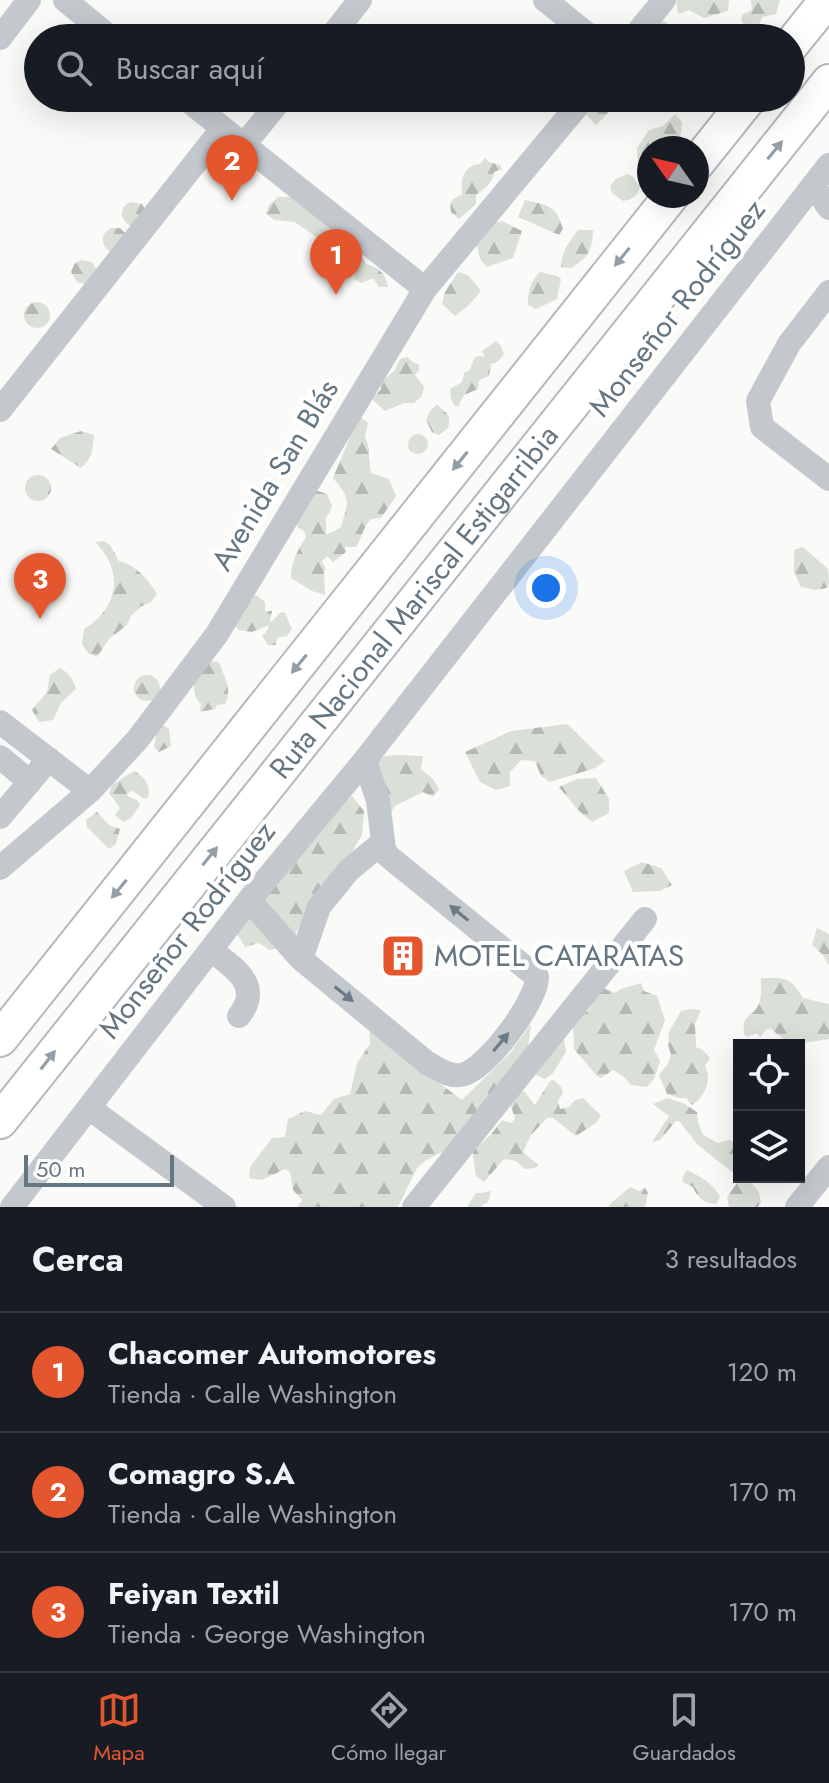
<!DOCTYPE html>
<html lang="es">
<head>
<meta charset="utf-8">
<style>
  :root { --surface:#171b24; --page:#20242c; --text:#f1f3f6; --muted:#9ea1a6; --line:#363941; --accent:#e4572e }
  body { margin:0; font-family:Jost,sans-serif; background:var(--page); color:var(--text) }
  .controls { position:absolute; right:24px; bottom:24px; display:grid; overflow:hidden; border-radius:0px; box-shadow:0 8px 32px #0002 }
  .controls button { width:72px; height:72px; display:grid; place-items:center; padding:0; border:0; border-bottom:2px solid var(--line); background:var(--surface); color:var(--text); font:40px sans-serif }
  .compass { position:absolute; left:637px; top:136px; width:72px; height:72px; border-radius:50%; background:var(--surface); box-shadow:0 8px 32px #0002; rotate:304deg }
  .scale { position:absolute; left:24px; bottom:20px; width:150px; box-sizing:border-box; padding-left:8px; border:4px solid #657683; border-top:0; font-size:22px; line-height:28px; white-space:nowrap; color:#657683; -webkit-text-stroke:6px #fff; paint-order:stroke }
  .you { position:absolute; left:546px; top:588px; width:28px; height:28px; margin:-20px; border:6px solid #fff; border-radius:50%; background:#1a73e8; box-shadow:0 0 0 12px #1a73e833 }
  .badge { display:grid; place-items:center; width:52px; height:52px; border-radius:50%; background:var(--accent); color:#fff; font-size:26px; font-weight:700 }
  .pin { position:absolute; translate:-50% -66px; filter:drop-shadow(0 2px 4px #0008) }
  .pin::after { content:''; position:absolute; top:42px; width:28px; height:24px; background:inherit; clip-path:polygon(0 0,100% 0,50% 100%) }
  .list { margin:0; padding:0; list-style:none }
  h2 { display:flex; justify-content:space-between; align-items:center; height:104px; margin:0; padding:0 32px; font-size:34px }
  h2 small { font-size:26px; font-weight:400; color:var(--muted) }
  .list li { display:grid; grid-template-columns:52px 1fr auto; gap:24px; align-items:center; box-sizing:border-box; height:120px; padding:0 32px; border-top:2px solid var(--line) }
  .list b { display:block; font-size:30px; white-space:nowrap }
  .list p { margin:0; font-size:26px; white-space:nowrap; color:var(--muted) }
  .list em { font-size:26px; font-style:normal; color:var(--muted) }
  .icon { flex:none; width:44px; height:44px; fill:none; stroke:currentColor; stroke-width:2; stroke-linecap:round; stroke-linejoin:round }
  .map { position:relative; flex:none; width:829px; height:1207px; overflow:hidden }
  .search { position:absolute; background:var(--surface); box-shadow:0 8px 32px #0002; left:24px; right:24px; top:24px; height:88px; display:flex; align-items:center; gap:20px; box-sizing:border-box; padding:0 28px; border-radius:44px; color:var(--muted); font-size:30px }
  .sheet { height:464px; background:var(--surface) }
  nav { display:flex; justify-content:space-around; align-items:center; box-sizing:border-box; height:112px; border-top:2px solid var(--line); background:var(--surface); font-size:22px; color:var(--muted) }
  nav a { display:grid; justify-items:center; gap:4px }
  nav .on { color:var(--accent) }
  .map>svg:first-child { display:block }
</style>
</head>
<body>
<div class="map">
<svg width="829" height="1207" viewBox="0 0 829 1207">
  <defs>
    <pattern id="forest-firs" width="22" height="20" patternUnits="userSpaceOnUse" patternTransform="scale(2)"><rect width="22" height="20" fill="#dadfd7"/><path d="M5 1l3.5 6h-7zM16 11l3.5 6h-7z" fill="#b4b9b4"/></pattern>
  </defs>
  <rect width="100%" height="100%" fill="#fafaf8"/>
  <path fill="url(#forest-firs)" d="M676 0H729L728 11 704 18 689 10 678 14Z
    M751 0H780L776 14 762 17 757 30 745 29 741 19 743 14 752 10Z
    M664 21 671 26 674 31C667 40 658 38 647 38L655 33 654 29 656 24Z
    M595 98H620V101C610 108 605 118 596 125L583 111Z
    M675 114 682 122 681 134 673 147 662 146 660 148H649V174L642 172 638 164 637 148 649 130 663 126Z
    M485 158 489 162 500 165 502 169 494 172C494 182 484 189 476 195V204L459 219 451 212C449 200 452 199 462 195 463 191 461 187 462 183 462 173 470 164 480 164Z
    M628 174 633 177 640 187C637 197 633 199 623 201L612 193 610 186 616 179Z
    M278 197H292L313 207 323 223 358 250 366 264C379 268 385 272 388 287H379L373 278 361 283 355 279 354 271 343 261 344 256 333 249 295 222 275 220 266 214 269 205Z
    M525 200C547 205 557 205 563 229L559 235 518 217Z
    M130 202 142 204 146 211 131 226C119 220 119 208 130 202Z
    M502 221 522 231 513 258 487 267 480 259 476 241 489 224Z
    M111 228H120L126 234 112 253C100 246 100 234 111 228Z
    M578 230H593C592 251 589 257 571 268L561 267C562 251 569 242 578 230Z
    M81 260 92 262 96 269 85 284 77 282 71 272 74 264Z
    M458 272 468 275 481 291 467 307 455 316 442 304 445 292Z
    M540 272 557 276 561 279 557 299 536 309 528 305C528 292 530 281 540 272Z
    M24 315a13 13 0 1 1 26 0a13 13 0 1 1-26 0Z
    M496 341 500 345 504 354C500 360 498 362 491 364L489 376 479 380 478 389 464 395 458 407 454 405 451 399 450 389 462 382 464 373 470 370 474 358 479 356 485 357 482 351Z
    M408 357 411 361 419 365V370L415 375 424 387 421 397 414 403H404L385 411 372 399 381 389V382L394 371 400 359Z
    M437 404C446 414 452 413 448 428L439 435 432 432 426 420 430 411Z
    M358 418H362L368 423 365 436 369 449V457L371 473 389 479 396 496 381 518 371 519C363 527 362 538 356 547H345L346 552 333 562 327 556 322 561 326 570 324 571 325 595 312 591 291 578C291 562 297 551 306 537L304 531 297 527 298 519 302 517C302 506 308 496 318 491L327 494 332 506 330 512 326 517V534L331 533 341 527C348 501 352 500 333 478Z
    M81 431 94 435C92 451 93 457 81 468L51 449 60 438Z
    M408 444a10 10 0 1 1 20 0a10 10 0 1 1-20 0Z
    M25 488a13 13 0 1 1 26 0a13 13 0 1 1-26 0Z
    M103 541 110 545 119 561C136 565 148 579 157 594L151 602 140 607 131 616 127 625 109 639 97 657 88 653 82 644 84 629C118 609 125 571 95 542Z
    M803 547 828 569 829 583 827 588 815 590 801 587 794 572V550Z
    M256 595 265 602V611H272L270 623 279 614 284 612C288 617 289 624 292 629L287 636 277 638 276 645H268L262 636 267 631 269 625 252 632 239 630 235 625 251 596Z
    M208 661 219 662C224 677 233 689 225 704L217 705 215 709 200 712 201 704C193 698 194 687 194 677Z
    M60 668C69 673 73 679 76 689L61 703 53 720 39 722 32 710 47 692 50 675Z
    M134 688a13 13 0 1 1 26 0a13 13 0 1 1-26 0Z
    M567 724 605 761 595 768 550 782 541 776 535 761 521 760 510 772V786L496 790 480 782 465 752 511 731Z
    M161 726H165L169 729 171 746 159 752 154 747 156 737 153 733Z
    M395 755 423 756 421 769 433 779 439 789 433 797 423 792 395 806 386 820 371 766 385 756Z
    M134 771C145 777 151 786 148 798L144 799 133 791 127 793 129 797 137 800 140 805 131 818 123 822 115 815 120 808 109 793 112 785Z
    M596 778 609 799V813L592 822 577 809 559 787 577 779Z
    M352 796 364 811 362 835 341 870 309 908 289 946 270 950 259 943 245 947 236 932 324 823Z
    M97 812 109 825 120 829 116 844 109 849 87 827 86 820Z
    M642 862 661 868 672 885 660 891 633 892 624 871Z
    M817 928 829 934V965L822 954 812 945Z
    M761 978C786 978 790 976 803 998L829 1004V1039L790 1045 770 1028 766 1030 760 1037 757 1033 747 1037 744 1034C742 1014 750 1019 758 1006 762 998 761 987 761 978Z
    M641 983 644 991 657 996 665 1020 654 1050 660 1061 654 1079 647 1087 631 1085 623 1076 613 1070 601 1078 597 1076 574 1049 573 1022 589 1010 594 996 603 988 615 993 621 989Z
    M690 1009 701 1010 695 1024 696 1047 703 1050 710 1058 705 1066C713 1079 704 1098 692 1105L686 1098H678L667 1094 659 1075 668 1064 671 1055 668 1045 669 1032 681 1011Z
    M531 1024 527 1056 462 1146 440 1153 425 1161 417 1168 398 1207H298L302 1200 293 1190 290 1172 285 1169 262 1180 249 1178 250 1167 272 1138 285 1137 288 1119 305 1111 321 1115 334 1099 350 1094 357 1063 370 1044 369 1025 396 1051 462 1100 510 1053Z
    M557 1038 564 1040 566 1052 553 1073 545 1079 534 1074Z
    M554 1080 561 1087 563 1093 558 1101 560 1109 569 1107 575 1100 583 1098 601 1116 596 1123 576 1136 553 1118H547L531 1135 523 1152 538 1165 534 1168 525 1169 516 1161 504 1159 484 1182 476 1176 472 1148C486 1143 493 1132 502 1120L512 1123 515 1118 510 1104 516 1095 524 1091 535 1105 550 1081Z
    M667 1098 683 1103 697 1112 698 1122 703 1135 718 1143 730 1140 739 1145V1161L734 1163 739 1174 736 1175 732 1172 698 1145 679 1121H676L660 1140 652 1142 669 1116 653 1104Z
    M687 1170C700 1176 713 1184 720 1196L717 1203C706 1206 696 1196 693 1187L682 1182 684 1174Z
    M739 1180C753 1182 759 1187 761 1202L758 1207H729L727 1197Z
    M630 1187 639 1191 645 1188 648 1193 645 1207H610L609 1205Z
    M491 1191 488 1202 480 1207H467L475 1194Z"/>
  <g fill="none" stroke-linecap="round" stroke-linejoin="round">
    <g stroke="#b4b9bd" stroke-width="38">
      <g id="highway">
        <path d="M791 45 827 0"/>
        <path d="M697 163 749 98"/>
        <path d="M0 1039 671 196"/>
        <path id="s1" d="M0 1121 829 82"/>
      </g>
    </g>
    <path stroke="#c3c8cc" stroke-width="24" d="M65 0 111 38
      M545 0 592 38
      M0 38 29 0
      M330 38 360 0
      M633 38 664 0
      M185 98 425 289
      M243 146 282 98
      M813 185 829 208
      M829 292 789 344 758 401 762 427 829 479
      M0 410 222 129
      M0 722 90 791
      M0 757 30 782
      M0 817 49 759
      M0 868 90 791 138 739 217 634 425 289 584 98
      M249 900 301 959 426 1062C437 1068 448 1077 461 1075 485 1072 538 1000 537 977L388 856 384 849 378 801 365 760
      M211 950C234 968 263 985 239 1016
      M301 959 319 907 349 870 383 842
      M89 1108 224 1207
      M12 1207 249 900 365 760 829 165
      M414 1207 645 919
      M797 1207 829 1167"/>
    <use href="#highway" stroke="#fff" stroke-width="34"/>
  </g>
  <defs><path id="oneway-solid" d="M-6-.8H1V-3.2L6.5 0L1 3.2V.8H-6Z" transform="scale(2)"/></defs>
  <g fill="#939fa8">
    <use href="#oneway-solid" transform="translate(775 150) rotate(-51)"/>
    <use href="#oneway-solid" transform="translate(622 257) rotate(129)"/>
    <use href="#oneway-solid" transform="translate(460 461) rotate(129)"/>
    <use href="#oneway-solid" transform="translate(299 664) rotate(129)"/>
    <use href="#oneway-solid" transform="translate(210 856) rotate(-51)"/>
    <use href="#oneway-solid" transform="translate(119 889) rotate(129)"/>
    <use href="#oneway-solid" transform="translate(48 1060) rotate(-52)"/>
  </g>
  <g fill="#6a7a87">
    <use href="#oneway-solid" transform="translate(459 913) rotate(-141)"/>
    <use href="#oneway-solid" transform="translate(344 994) rotate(39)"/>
    <use href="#oneway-solid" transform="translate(501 1042) rotate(-50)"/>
  </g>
  <defs>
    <g id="building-square" transform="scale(2.3)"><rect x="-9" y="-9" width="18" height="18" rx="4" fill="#e4572e" stroke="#fff"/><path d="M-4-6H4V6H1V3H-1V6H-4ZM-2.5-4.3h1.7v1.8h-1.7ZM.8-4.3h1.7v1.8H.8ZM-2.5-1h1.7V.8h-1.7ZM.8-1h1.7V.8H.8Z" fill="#fff"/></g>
  </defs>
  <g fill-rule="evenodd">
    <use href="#building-square" x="403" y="956"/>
  </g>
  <g text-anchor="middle" stroke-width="8" stroke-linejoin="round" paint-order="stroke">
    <g font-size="30" fill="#657683" stroke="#fff">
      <text transform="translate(677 308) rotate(-52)" y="10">Monseñor Rodríguez</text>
      <text transform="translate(275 475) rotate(-59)" y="10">Avenida San Blás</text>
      <text dy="10" stroke="none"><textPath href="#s1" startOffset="664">Ruta Nacional Mariscal Estigarribia</textPath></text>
      <text transform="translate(187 930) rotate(-52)" y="10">Monseñor Rodríguez</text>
    </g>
    <g font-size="30" fill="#657683" stroke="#fff" text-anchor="start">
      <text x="434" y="966">MOTEL CATARATAS</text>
    </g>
  </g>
</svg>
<div class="controls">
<button><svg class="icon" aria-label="locate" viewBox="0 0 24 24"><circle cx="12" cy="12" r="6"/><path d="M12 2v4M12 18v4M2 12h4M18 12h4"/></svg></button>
<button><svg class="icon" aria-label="layers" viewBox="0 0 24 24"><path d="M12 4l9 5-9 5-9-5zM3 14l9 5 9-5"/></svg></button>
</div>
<svg class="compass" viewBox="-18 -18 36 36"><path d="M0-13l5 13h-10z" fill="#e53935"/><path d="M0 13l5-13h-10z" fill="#9ea1a6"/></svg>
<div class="scale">50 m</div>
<div class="you"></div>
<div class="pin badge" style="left:336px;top:295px">1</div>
<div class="pin badge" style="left:232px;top:201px">2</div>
<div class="pin badge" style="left:40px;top:619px">3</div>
<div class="search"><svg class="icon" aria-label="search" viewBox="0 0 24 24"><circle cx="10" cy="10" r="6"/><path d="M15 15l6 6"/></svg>Buscar aquí</div>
</div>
<section class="sheet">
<h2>Cerca<small>3 resultados</small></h2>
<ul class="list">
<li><span class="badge">1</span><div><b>Chacomer Automotores</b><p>Tienda · Calle Washington</p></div><em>120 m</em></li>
<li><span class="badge">2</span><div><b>Comagro S.A</b><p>Tienda · Calle Washington</p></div><em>170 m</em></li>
<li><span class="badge">3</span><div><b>Feiyan Textil</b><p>Tienda · George Washington</p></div><em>170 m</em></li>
</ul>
</section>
<nav>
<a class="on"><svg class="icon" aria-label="map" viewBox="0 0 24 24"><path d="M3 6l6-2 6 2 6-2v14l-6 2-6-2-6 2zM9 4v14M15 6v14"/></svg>Mapa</a>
<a><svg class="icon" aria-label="directions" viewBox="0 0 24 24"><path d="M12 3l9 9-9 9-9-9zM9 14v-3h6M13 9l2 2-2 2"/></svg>Cómo llegar</a>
<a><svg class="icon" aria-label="saved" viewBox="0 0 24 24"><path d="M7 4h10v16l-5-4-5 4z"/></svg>Guardados</a>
</nav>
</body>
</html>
